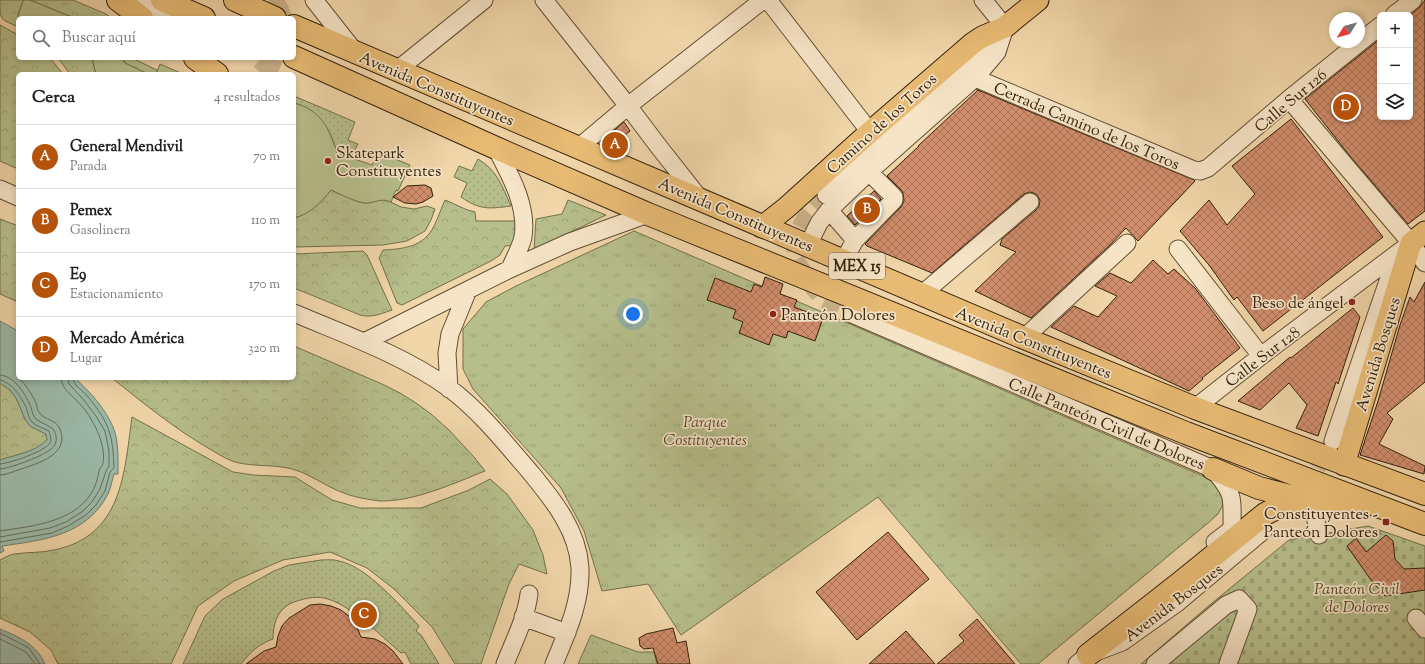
<!DOCTYPE html>
<html lang="es">
<head>
<meta charset="utf-8">
<style>
  :root { --surface:#fff; --page:#f6f6f6; --text:#202124; --muted:#757577; --line:#e0e0e0; --accent:#b45309 }
  body { margin:0; font-family:"Sorts Mill Goudy",serif; background:var(--page); color:var(--text) }
  .controls { position:absolute; right:12px; top:12px; display:grid; overflow:hidden; border-radius:6px; box-shadow:0 2px 6px #0003 }
  .controls button { width:36px; height:36px; display:grid; place-items:center; padding:0; border:0; border-bottom:1px solid var(--line); background:var(--surface); color:var(--text); font:20px sans-serif }
  .compass { position:absolute; left:1329px; top:12px; width:36px; height:36px; border-radius:50%; background:var(--surface); box-shadow:0 2px 6px #0003; rotate:233deg }
  .you { position:absolute; left:633px; top:314px; width:14px; height:14px; margin:-10px; border:3px solid #fff; border-radius:50%; background:#1a73e8; box-shadow:0 0 0 6px #1a73e833 }
  .badge { display:grid; place-items:center; width:26px; height:26px; border-radius:50%; background:var(--accent); color:#fff; font-size:13px; font-weight:700 }
  .pin { position:absolute; translate:-50% -50%; border:2px solid #fff; box-shadow:0 1px 4px #0006 }
  .list { margin:0; padding:0; list-style:none }
  h2 { display:flex; justify-content:space-between; align-items:center; height:52px; margin:0; padding:0 16px; font-size:17px }
  h2 small { font-size:13px; font-weight:400; color:var(--muted) }
  .list li { display:grid; grid-template-columns:26px 1fr auto; gap:12px; align-items:center; box-sizing:border-box; height:64px; padding:0 16px; border-top:1px solid var(--line) }
  .list b { display:block; font-size:15px; white-space:nowrap }
  .list p { margin:0; font-size:13px; white-space:nowrap; color:var(--muted) }
  .list em { font-size:13px; font-style:normal; color:var(--muted) }
  .icon { flex:none; width:22px; height:22px; fill:none; stroke:currentColor; stroke-width:2; stroke-linecap:round; stroke-linejoin:round }
  .map { position:relative; flex:none; width:1425px; height:664px; overflow:hidden }
  .search { position:absolute; background:var(--surface); box-shadow:0 2px 6px #0003; left:16px; top:16px; width:280px; height:44px; display:flex; align-items:center; gap:10px; box-sizing:border-box; padding:0 14px; border-radius:6px; color:var(--muted); font-size:15px }
  .panel { position:absolute; background:var(--surface); box-shadow:0 2px 6px #0003; left:16px; top:72px; width:280px; height:308px; border-radius:6px }
  .map>svg:first-child { display:block }
</style>
</head>
<body>
<div class="map">
<svg width="1425" height="664" viewBox="0 0 1425 664">
  <defs>
    <pattern id="grass-dots" width="8" height="8" patternUnits="userSpaceOnUse"><rect width="8" height="8" fill="#b6be8b"/><path d="M2 2h.1M6 6h.1" fill="none" stroke="#9da377" stroke-width="1.8" stroke-linecap="round"/></pattern>
    <pattern id="forest-crowns" width="20" height="18" patternUnits="userSpaceOnUse"><rect width="20" height="18" fill="#b6be8b"/><path d="M2 6a3 3 0 1 1 6 0M12 15a3 3 0 1 1 6 0" fill="none" stroke="#9da377"/></pattern>
    <pattern id="cemetery-stones" width="16" height="16" patternUnits="userSpaceOnUse"><rect width="16" height="16" fill="#b6be8b"/><path d="M2 7V4a2 2 0 0 1 4 0v3zM10 15v-3a2 2 0 0 1 4 0v3z" fill="#9da377"/></pattern>
    <pattern id="park-tufts" width="24" height="20" patternUnits="userSpaceOnUse"><rect width="24" height="20" fill="#b6be8b"/><path d="M3 7l-1-3M5 7V3M7 7l1-3M15 17l-1-3M17 17v-4M19 17l1-3" fill="none" stroke="#9da377"/></pattern>
    <pattern id="building-cross-hatch" width="8" height="8" patternUnits="userSpaceOnUse"><rect width="8" height="8" fill="#d18d6c"/><path d="M0 0l8 8M0 8l8-8" fill="none" stroke="#aa7357"/></pattern>
  </defs>
  <rect width="100%" height="100%" fill="#f1d6a9"/>
  <filter id="stains"><feTurbulence type="fractalNoise" baseFrequency=".005" numOctaves="4"/><feColorMatrix values="0 0 0 0 .2 0 0 0 0 .09 0 0 0 0 .02 0 0 0 .5 -.17"/></filter>
  <radialGradient id="worn" r=".72"><stop offset=".6" stop-color="#630" stop-opacity="0"/><stop offset="1" stop-color="#630" stop-opacity=".3"/></radialGradient>
  <path fill="url(#grass-dots)" stroke="#74704c" d="M294 96 355 122 348 140 358 144 351 156 337 153C331 129 318 110 294 103Z
    M478 159C497 170 502 186 511 206 488 209 480 210 461 197L467 183 454 177 459 166 472 171Z
    M321 560C326 560 333 559 339 561 366 566 401 606 419 626L416 631 421 635 439 664H411L405 652 401 653C381 636 349 603 324 598 314 596 303 599 294 602 278 608 273 623 273 639 259 644 250 652 241 664H183L205 616 223 599 274 571 289 565Z"/>
  <path fill="url(#forest-crowns)" stroke="#74704c" d="M0 0H24L23 1 18 15 19 18H18V27C0 18 0 22 0 0Z
    M30 0H73L106 14 111 18H74Z
    M0 25 18 35V58H50L63 74H18V169L0 161Z
    M58 58H92L96 74H70Z
    M121 58H132L157 70 156 74C144 74 128 68 121 58Z
    M331 190 359 202 366 203 384 199 401 207 414 209 427 206 435 209 431 220 425 231 407 241 383 245 294 247V218C308 215 322 202 331 190Z
    M445 200C456 204 464 210 475 212L476 221H518L516 245 505 246 500 255 491 261 402 305 397 303 379 258 383 250C403 249 424 247 434 226 438 218 441 209 445 200Z
    M568 200 606 215 534 250 536 219 562 214Z
    M0 219 18 226V302L0 294Z
    M363 251 367 255 392 310C380 314 372 318 360 315L294 288V254Z
    M294 346 382 384 400 393 416 403 431 414 449 430 474 457 485 471C455 483 413 502 380 501 371 500 353 497 344 493 326 487 311 474 292 469 274 464 253 467 235 462 225 459 217 453 208 448 174 428 143 403 112 378H294Z
    M0 383 10 390 16 398 25 419 30 426 46 434 47 441C35 452 15 455 0 460Z
    M132 417 233 472 253 475 295 477 332 500 360 508H421L469 490 490 479 507 494 533 530 543 555 547 574 519 564 509 584 481 664H455L432 627 394 589 367 568 330 552 283 560 234 581 198 606 171 664H58L51 650 30 632 0 618V560C4 558 9 555 14 554 27 552 41 553 54 550 122 536 124 475 132 417Z
    M591 635 638 652H654L657 664H578Z"/>
  <path fill="url(#cemetery-stones)" stroke="#74704c" d="M1368 526 1425 546V664H1141L1206 608 1289 540Z"/>
  <path fill="url(#park-tufts)" stroke="#74704c" d="M634 231 1219 483 1225 501 1218 514 1208 523 1038 664H1021L878 497 681 635 648 584 602 591 584 531 561 488 473 389 463 369V329L486 302 516 286Z"/>
  <path fill="#b6be8b" stroke="#74704c" d="M24 0H30L74 18H19L18 16 23 1Z
    M92 58H121L125 63 148 74H96Z
    M160 64 183 74H156Z
    M294 103C321 110 329 128 337 153L372 165 378 152 410 165 398 191 396 190 391 202C379 197 375 204 364 203 353 201 342 195 331 190 321 203 310 214 294 218Z"/>
  <path fill="#9bb9a8" stroke="#717c6a" d="M0 321 18 331V378H75C90 392 105 408 113 427 119 441 118 459 118 474H114C112 480 111 488 108 494 86 536 43 540 2 546L4 551 0 553V460C15 455 35 452 47 440L46 434 30 426 25 419 16 398 10 390 0 383Z
    M0 629C19 637 36 644 45 664H0Z"/>
  <g fill="none" stroke-linecap="round" stroke-linejoin="round">
    <path stroke="#676d5a" stroke-width="1" d="M0 375C14 376 25 393 30 405 32 409 32 415 36 419 41 423 48 425 53 429 56 433 58 441 54 446 48 455 11 468 0 469
      M0 380C12 382 21 397 26 407 28 412 28 417 32 422 36 426 43 428 49 431 50 435 52 440 50 443 44 452 10 463 0 464
      M0 475C7 475 14 471 21 469 39 463 70 454 60 429 56 419 43 420 39 412 37 410 37 406 36 403 32 394 26 385 19 378
      M0 531C33 526 80 522 95 486 97 481 98 476 99 471 100 468 103 465 103 463 106 450 98 430 91 419 88 413 83 407 78 402 71 394 62 390 61 378
      M0 537 50 528 66 522 83 511 92 502 100 489 106 471 109 466V451L105 431 96 416 83 399 69 384 68 378
      M0 542 52 533 68 526 86 515 96 505 105 491 110 472 114 468C113 435 109 422 88 397 84 391 73 386 73 378
      M0 633 29 648 40 664
      M0 639 26 652 35 664"/>
  </g>
  <path fill="url(#building-cross-hatch)" stroke="#33210c" d="M1425 0V211L1408 224 1350 156 1305 99 1380 39V117H1410V15L1419 8Z
    M978 90 1194 180 1195 181 1138 241 1126 228 1109 246 1031 318 975 291 1016 252 1000 245 1002 239 1036 210 1039 206 1040 200 1037 195 1034 193 1029 192 1024 194 932 273 867 246 865 244 901 207 904 201 903 193 901 190 887 176 919 146H918Z
    M1291 119 1383 237 1263 331 1237 297 1234 300 1209 265 1180 231 1209 200 1227 225 1255 194 1232 166Z
    M624 122 630 131 609 147 606 146 602 141Z
    M425 185 431 188 433 196 423 202 416 204 405 203 393 197 407 186Z
    M874 191 881 199 855 225 847 216Z
    M1153 260 1168 274 1174 269 1195 288 1240 348 1202 378 1203 379 1189 391 1051 327 1074 306 1098 317 1117 296 1095 286 1110 273 1131 283Z
    M765 277 783 284 780 294 797 300 794 307 823 318 815 341 788 331 786 338 773 334 769 345 739 333 743 322 733 318 736 310 707 300 715 278 751 292 754 284 762 287Z
    M1425 282V382L1387 413 1393 419 1379 444 1425 466 1424 474 1360 455 1378 401 1400 325 1410 297 1414 302Z
    M1353 308 1360 317 1338 384 1336 382 1318 436 1296 428 1307 405 1289 383 1260 410 1238 401 1290 357 1291 358Z
    M888 532 929 579 857 640 816 592Z
    M1386 535 1393 541 1395 559 1404 569 1425 568V590L1385 596 1371 580 1347 546 1356 538 1366 552Z
    M320 604 331 606 341 610 350 617 356 625 361 637 375 639 385 644 393 651 403 664H246L264 651 276 647 278 636 282 626 289 618 310 605Z
    M977 619 1015 664H937L964 641 959 635Z
    M673 628 677 643 686 641 690 664H658L653 648 644 649 640 646 639 638 646 634Z
    M906 631 935 664H869Z"/>
  <g fill="none" stroke-linecap="round" stroke-linejoin="round">
    <path stroke="#cbb28a" stroke-width="17" stroke-dasharray="17 8" stroke-linecap="butt" d="M826 195 805 218 796 235 795 250 796 260 814 289 823 299 852 314
      M1302 488 1315 472 1330 445"/>
    <path stroke="#cbb28a" stroke-width="22" stroke-dasharray="22 11" stroke-linecap="butt" d="M269 0C276 4 279 11 281 18
      M262 74 269 66 272 58"/>
    <g stroke="#624e33" stroke-width="19">
      <path id="minor" d="M145 0 166 18
        M314 0 355 52
        M544 0 628 106 659 147 700 199
        M768 0 870 132
        M983 0 1005 27
        M1394 15 1413 0
        M396 71 484 0
        M975 78 1194 170 1200 171 1208 168 1289 99 1380 26
        M1289 99 1411 243 1425 263
        M496 148C510 175 528 206 523 237 521 247 514 259 510 269
        M578 148 628 106 763 0
        M0 189 18 197
        M826 195 993 38
        M829 210 855 240
        M808 245 819 223 829 210 869 172 975 78 997 52 1005 27
        M1178 249 1261 356
        M844 260 855 240 894 200V197L869 172
        M921 295 1030 202
        M294 313C346 335 403 355 449 388 480 411 506 444 531 473 554 501 578 531 580 568 581 603 567 632 554 664
        M852 314 1213 469C1235 495 1232 496 1232 529L1215 542
        M1024 338 1127 243
        M364 342 510 269 570 242 648 214
        M449 389 447 353 450 334 468 290
        M1195 408 1261 356 1411 243
        M1333 441 1397 255
        M1312 490V502L1319 535
        M523 617 567 633
        M1416 618 1425 629
        M505 664C514 641 526 618 529 594
        M1077 664 1088 655 1122 642 1177 603 1264 530
        M1155 664 1226 605 1239 599 1248 609 1228 664"/>
    </g>
    <g stroke="#33210c" stroke-width="23">
      <path id="major" d="M762 227 786 208 870 132 973 43 982 37 1005 27 1038 0
        M1344 465 1411 243 1425 232"/>
    </g>
    <g stroke="#33210c" stroke-width="24">
      <path id="highway" d="M118 0 142 18
        M162 0 204 18
        M235 0 275 18
        M294 26 1024 338 1195 408 1425 494
        M294 57 496 148 648 214 1186 433 1425 524
        M195 58 217 74
        M1213 469 1259 488 1305 500
        M1088 655 1180 583 1265 514C1293 498 1324 503 1356 506"/>
    </g>
    <use href="#minor" stroke="#f6e4c7" stroke-width="17"/>
    <use href="#major" stroke="#e8bb74" stroke-width="21"/>
    <use href="#highway" stroke="#e8bb74" stroke-width="22"/>
  </g>
  <g fill="#8f2418" stroke="#f6e4c7" stroke-width="1.5">
    <circle cx="328" cy="161" r="4"/>
    <circle cx="1352" cy="302" r="4"/>
    <circle cx="773" cy="314" r="4"/>
    <rect x="1382" y="518" width="8" height="8" rx="2"/>
  </g>
  <g text-anchor="middle" stroke-width="3.5" stroke-linejoin="round" paint-order="stroke">
    <rect fill="#f6e4c7" stroke="#6e5c44" stroke-width="1" x="829" y="253" width="56" height="26" rx="3"/>
    <g font-size="15" font-weight="bold" fill="#33210c">
      <text x="857" y="271">MEX 15</text>
    </g>
    <g font-size="16" fill="#33210c" stroke="#f6e4c7">
      <text transform="translate(437 88) rotate(23)" y="6">Avenida Constituyentes</text>
      <text transform="translate(1290 100) rotate(-40)" y="6">Calle Sur 126</text>
      <text transform="translate(881 123) rotate(-42)" y="6">Camino de los Toros</text>
      <text transform="translate(1087 125) rotate(23)" y="6">Cerrada Camino de los Toros</text>
      <text transform="translate(736 214) rotate(23)" y="6">Avenida Constituyentes</text>
      <text transform="translate(1034 342) rotate(22)" y="6">Avenida Constituyentes</text>
      <text transform="translate(1377 354) rotate(-73)" y="6">Avenida Bosques</text>
      <text transform="translate(1262 356) rotate(-37)" y="6">Calle Sur 128</text>
      <text transform="translate(1107 423) rotate(23)" y="6">Calle Panteón Civil de Dolores</text>
      <text transform="translate(1173 602) rotate(-37)" y="6">Avenida Bosques</text>
    </g>
    <g font-size="16" fill="#33210c" stroke="#f6e4c7" text-anchor="start">
      <text x="336" y="158">Skatepark<tspan x="336" dy="18">Constituyentes</tspan></text>
      <text x="1344" y="308" text-anchor="end">Beso de ángel</text>
      <text x="781" y="320">Panteón Dolores</text>
      <text x="1378" y="519" text-anchor="end">Constituyentes -<tspan x="1378" dy="18">Panteón Dolores</tspan></text>
    </g>
    <g font-size="16" font-style="italic" fill="#54482c" stroke="#f6e4c7">
      <text x="705" y="427">Parque<tspan x="705" dy="18">Costituyentes</tspan></text>
      <text x="1357" y="594">Panteón Civil<tspan x="1357" dy="18">de Dolores</tspan></text>
    </g>
  </g>
  <rect width="100%" height="100%" filter="url(#stains)"/>
  <rect width="100%" height="100%" fill="url(#worn)"/>
</svg>
<div class="controls">
<button>+</button>
<button>−</button>
<button><svg class="icon" aria-label="layers" viewBox="0 0 24 24"><path d="M12 4l9 5-9 5-9-5zM3 14l9 5 9-5"/></svg></button>
</div>
<svg class="compass" viewBox="-18 -18 36 36"><path d="M0-13l5 13h-10z" fill="#e53935"/><path d="M0 13l5-13h-10z" fill="#757577"/></svg>
<div class="you"></div>
<div class="pin badge" style="left:615px;top:145px">A</div>
<div class="pin badge" style="left:867px;top:210px">B</div>
<div class="pin badge" style="left:364px;top:615px">C</div>
<div class="pin badge" style="left:1346px;top:107px">D</div>
<div class="search"><svg class="icon" aria-label="search" viewBox="0 0 24 24"><circle cx="10" cy="10" r="6"/><path d="M15 15l6 6"/></svg>Buscar aquí</div>
<section class="panel">
<h2>Cerca<small>4 resultados</small></h2>
<ul class="list">
<li><span class="badge">A</span><div><b>General Mendivil</b><p>Parada</p></div><em>70 m</em></li>
<li><span class="badge">B</span><div><b>Pemex</b><p>Gasolinera</p></div><em>110 m</em></li>
<li><span class="badge">C</span><div><b>E9</b><p>Estacionamiento</p></div><em>170 m</em></li>
<li><span class="badge">D</span><div><b>Mercado América</b><p>Lugar</p></div><em>320 m</em></li>
</ul>
</section>
</div>
</body>
</html>
